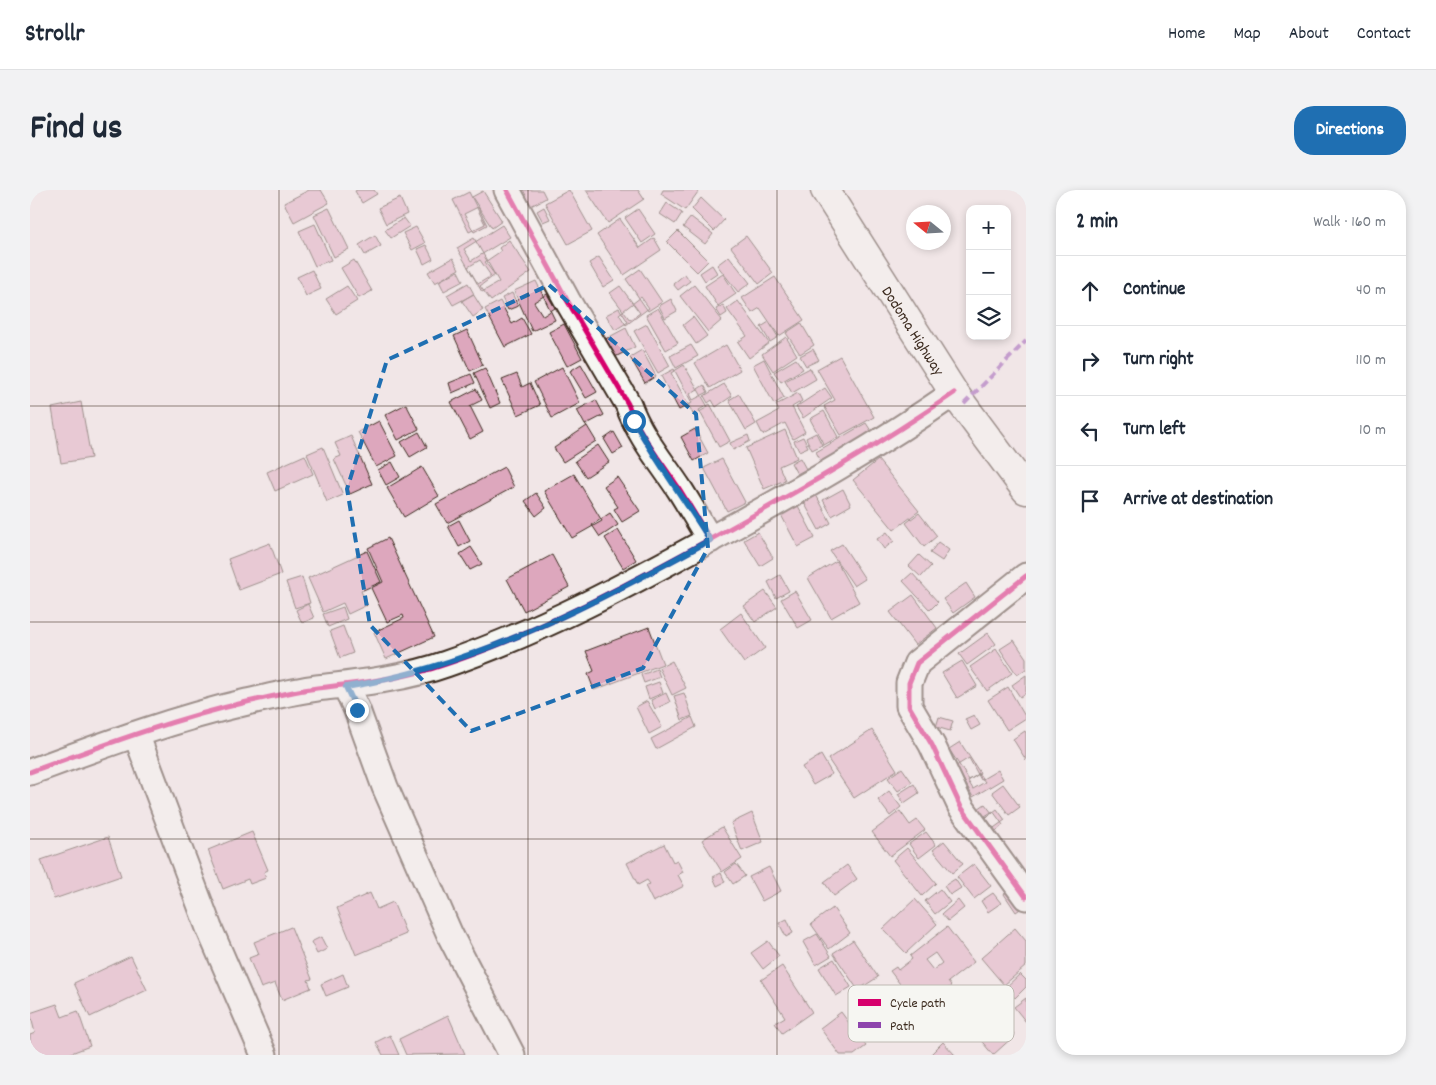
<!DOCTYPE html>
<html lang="en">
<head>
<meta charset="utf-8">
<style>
  :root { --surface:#fff; --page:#f2f2f3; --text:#1f2937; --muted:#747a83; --line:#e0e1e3; --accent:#1f6fb2 }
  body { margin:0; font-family:Dekko,sans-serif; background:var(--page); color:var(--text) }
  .controls { position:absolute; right:15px; top:15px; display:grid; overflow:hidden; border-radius:10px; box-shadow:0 2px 8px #0003 }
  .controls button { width:45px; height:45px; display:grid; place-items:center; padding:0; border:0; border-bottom:1px solid var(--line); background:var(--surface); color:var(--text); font:25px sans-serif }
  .compass { position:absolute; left:876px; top:15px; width:45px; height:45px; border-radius:50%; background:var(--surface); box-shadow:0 2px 8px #0003; rotate:288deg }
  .stop { position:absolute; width:15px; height:15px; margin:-11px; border:4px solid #1f6fb2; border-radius:50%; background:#fff }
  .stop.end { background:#1f6fb2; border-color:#fff; box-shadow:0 1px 5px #0008 }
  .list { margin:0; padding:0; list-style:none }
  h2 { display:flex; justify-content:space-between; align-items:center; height:65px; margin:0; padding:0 20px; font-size:21px }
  h2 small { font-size:16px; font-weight:400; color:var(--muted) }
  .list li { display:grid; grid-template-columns:32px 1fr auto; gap:15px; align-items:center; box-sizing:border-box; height:70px; padding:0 20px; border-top:1px solid var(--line) }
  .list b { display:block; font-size:19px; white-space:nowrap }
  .list em { font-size:16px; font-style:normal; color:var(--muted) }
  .icon { flex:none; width:28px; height:28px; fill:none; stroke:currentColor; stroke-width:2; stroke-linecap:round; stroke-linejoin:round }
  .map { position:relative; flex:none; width:996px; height:865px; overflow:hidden; border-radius:20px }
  header { display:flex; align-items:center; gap:30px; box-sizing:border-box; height:70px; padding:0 25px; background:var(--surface); border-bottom:1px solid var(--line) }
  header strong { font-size:24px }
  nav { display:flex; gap:28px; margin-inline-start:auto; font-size:18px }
  .intro { display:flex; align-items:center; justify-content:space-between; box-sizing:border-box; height:120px; padding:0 30px }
  h1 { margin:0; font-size:35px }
  .button { padding:12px 22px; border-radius:20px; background:var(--accent); color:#fff; font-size:18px; font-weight:700 }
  main { display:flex; gap:30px; padding:0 30px }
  aside { flex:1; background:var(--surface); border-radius:20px; box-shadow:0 2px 8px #0003 }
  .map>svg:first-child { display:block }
</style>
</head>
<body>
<header>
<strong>Strollr</strong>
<nav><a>Home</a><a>Map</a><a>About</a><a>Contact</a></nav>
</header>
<div class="intro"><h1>Find us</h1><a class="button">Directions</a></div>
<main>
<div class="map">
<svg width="996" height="865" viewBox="0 0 996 865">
  <rect width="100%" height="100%" fill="#f1e6e7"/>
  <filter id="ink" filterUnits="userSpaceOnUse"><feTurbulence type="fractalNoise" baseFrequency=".02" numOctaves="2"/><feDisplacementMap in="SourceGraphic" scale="10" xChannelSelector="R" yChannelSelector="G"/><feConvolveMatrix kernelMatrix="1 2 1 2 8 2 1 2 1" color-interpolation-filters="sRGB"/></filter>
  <g filter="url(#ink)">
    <path fill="#dda7bd" stroke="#3b2a1e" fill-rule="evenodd" d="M279 0H291L299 13 264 32 254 13Z
      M327 0H344L347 4 332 13 325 1Z
      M488 0H512L516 8 497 18Z
      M539 0 562 41 538 54 515 13Z
      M556 0H608L614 9 578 33Z
      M633 0H665L668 2 655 20 631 4Z
      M453 1 472 31 462 38 442 7Z
      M439 2 455 34 439 42 423 10Z
      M370 8 377 24 356 34 348 18Z
      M671 8 694 30 684 41 662 19Z
      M637 13 652 23 645 34 630 24Z
      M448 17 457 35 444 42 434 24Z
      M514 17 520 29 513 32 507 21Z
      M299 18 319 59 304 67 284 25Z
      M608 19 625 44 612 53 595 28Z
      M661 27 683 44 675 54 653 37Z
      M374 28 380 36 361 48 355 40Z
      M590 29 610 58 624 48 631 60 594 85 567 45Z
      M285 34 301 70 285 76 269 41Z
      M472 35 480 47 441 71 434 59Z
      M386 37 395 53 382 60 373 43Z
      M648 41 678 71 667 82 637 52Z
      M345 45 351 56 335 65 329 55Z
      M716 46 743 83 729 94 701 57Z
      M444 48 469 92 452 102 427 58Z
      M479 50 501 82 461 111 450 96 465 85 455 72 471 61 469 58Z
      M396 55 403 69 394 74 387 59Z
      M699 66 720 93 708 102 687 75Z
      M569 67 584 90 573 97 559 73Z
      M423 68 429 79 405 93 398 82Z
      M324 70 342 101 329 108 311 78Z
      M450 70 461 86 448 94 438 77Z
      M682 75 687 83 675 91 670 83Z
      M610 79 632 112 618 121 596 89Z
      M282 80 291 99 276 106 267 87Z
      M428 81 433 91 414 101 409 91Z
      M655 84 660 91 648 100 643 94Z
      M693 84 706 104 688 116 675 96Z
      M745 87 774 130 749 146 730 118 722 123 712 108Z
      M506 91 525 130 502 141 484 101Z
      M438 93 444 104 423 115 417 105Z
      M664 95 692 130 678 142 650 106Z
      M317 96 327 111 306 124 296 109Z
      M590 96 610 123 600 130 580 103Z
      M482 103 488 116 478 120 472 108Z
      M443 104 453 120 443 127 432 111Z
      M517 104 525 118 513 126 504 112Z
      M611 107 619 118 596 135 589 124Z
      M641 109 647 121 635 128 629 116Z
      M470 111 482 134 492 128 501 144 475 157 455 119Z
      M708 111 739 153 719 168 708 152 717 146 697 119Z
      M693 115 697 123 691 127 686 119Z
      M589 118 598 132 585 140 576 125Z
      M628 118 648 153 636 160 616 125Z
      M663 127 677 146 666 154 653 135Z
      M739 132 748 147 740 152 731 137Z
      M771 133 784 155 770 164 756 143Z
      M534 134 552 168 537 176 519 142Z
      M617 134 640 176 628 183 604 141Z
      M596 138 605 157 577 171 568 153Z
      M437 140 453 175 440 181 424 146Z
      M756 147 767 165 743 181 732 164Z
      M661 155 668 166 646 178 640 166Z
      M696 155 710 180 680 198 665 173Z
      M783 159 789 170 776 176 770 166Z
      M612 160 626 186 615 193 600 167Z
      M810 166 844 227 811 245 794 216 805 210 787 179Z
      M734 169 754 208 744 214 723 175Z
      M766 169 773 179 751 192 744 182Z
      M551 174 567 202 556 208 540 181Z
      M654 175 678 217 664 225 641 183Z
      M532 177 550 213 522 228 504 192Z
      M455 178 470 213 460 218 444 183Z
      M780 178 786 189 762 203 755 191Z
      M644 179 662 213 649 220 631 186Z
      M441 184 445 193 422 203 419 193Z
      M487 184 492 197 500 193 510 215 488 225 472 190Z
      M694 194 702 206 686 217 682 210 678 213 674 206Z
      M674 195 678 202 663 210 660 204Z
      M795 198 802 208 773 228 766 217Z
      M446 199 452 210 440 216 453 242 440 249 421 212Z
      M768 203 772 211 762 217 775 242 763 249 755 233 733 245 727 233 749 221 746 215Z
      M709 204 726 234 716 240 699 210Z
      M566 210 574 225 555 235 547 220Z
      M51 212 61 268 31 273 22 218Z
      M376 214 389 239 368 250 355 225Z
      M680 214 700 251 689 257 669 220Z
      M794 221 808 247 794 255 780 229Z
      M349 231 367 266 346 277 328 242Z
      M836 233 843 244 792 273 786 262Z
      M557 236 566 251 533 272 524 258Z
      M665 239 678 263 664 271 651 247Z
      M755 240 767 268 749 276 755 290 734 299 716 258Z
      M389 242 397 257 380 267 371 252Z
      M584 242 593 258 583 264 574 249Z
      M786 243 792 255 782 260 776 248Z
      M718 245 720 251 703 260 700 253Z
      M321 246 342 294 320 304 304 269 311 266 305 253Z
      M773 247 778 257 769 261 764 251Z
      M568 255 579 272 556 287 545 271Z
      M293 257 313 305 297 312 277 264Z
      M275 265 283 284 245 301 237 282Z
      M770 268 776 279 767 284 761 273Z
      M692 269 715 312 697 321 674 278Z
      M848 270 889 321 864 340 823 290Z
      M362 272 370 287 356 295 348 280Z
      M392 277 409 306 374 327 357 298Z
      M474 277 484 297 417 333 406 314Z
      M544 284 572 331 542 348 514 301Z
      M587 287 610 321 592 332 584 319 588 317 574 296Z
      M813 299 821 315 802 326 793 310Z
      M784 301 801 333 789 340 771 307Z
      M506 303 516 318 506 326 495 311Z
      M766 312 785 348 768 357 749 321Z
      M580 323 588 335 570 347 562 335Z
      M889 323 907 346 894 357 876 333Z
      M429 330 440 351 429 357 418 336Z
      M588 340 606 370 593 378 575 348Z
      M728 342 743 368 730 376 714 350Z
      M857 342 864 351 854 359 847 349Z
      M358 348 404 447 356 469 344 442 374 428 373 425 357 432 341 398 353 392 338 358Z
      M908 352 919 360 912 371 900 363Z
      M240 353 251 384 209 400 198 369Z
      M812 354 835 389 824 396 800 361Z
      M441 357 452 374 440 380 430 364Z
      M337 361 351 392 331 401 337 415 318 424 313 413 293 422 278 388Z
      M522 365 539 397 494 421 477 389Z
      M889 365 901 376 891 387 879 376Z
      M806 371 829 412 801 428 778 388Z
      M882 383 908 412 900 420 873 391Z
      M750 385 759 401 746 408 738 392Z
      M272 387 280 413 265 418 256 392Z
      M936 393 945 407 923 423 913 409Z
      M735 401 747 417 725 432 714 416Z
      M765 401 782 430 768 438 751 409Z
      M883 405 907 438 885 455 860 422Z
      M278 414 284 428 272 433 266 420Z
      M313 417 317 429 298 437 293 424Z
      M711 423 735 458 714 473 690 439Z
      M313 436 323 463 310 468 300 441Z
      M619 437 633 474 564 500 558 484 564 481 556 461Z
      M958 443 966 454 937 475 929 464Z
      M984 450 996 468V479L987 485 970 459Z
      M966 459 982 483 957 501 940 477Z
      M642 471 656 498 642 505 629 478Z
      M932 471 947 496 927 508 912 483Z
      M627 479 630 487 614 493 611 485Z
      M996 485V503L990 507 982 495Z
      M629 492 633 503 619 509 615 497Z
      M978 497 996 528 977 540 958 510Z
      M636 503 640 512 625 519 621 510Z
      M654 503 662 526 652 530 644 506Z
      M617 511 632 537 619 544 606 517Z
      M944 525 950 535 941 540 935 529Z
      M662 527 666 537 626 559 621 549Z
      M909 527 923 531 920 541 906 537Z
      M842 540 867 580 824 608 798 569Z
      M995 541 996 543V570L983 549Z
      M930 552 950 583 939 590 919 559Z
      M791 565 802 584 783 595 772 577Z
      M939 568 951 590 968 580 973 589 943 607 926 576Z
      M872 578 882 592 868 601 858 588Z
      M949 584 955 592 943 599 938 591Z
      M884 594 889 603 874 613 868 604Z
      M973 594 990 617 979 625 962 602Z
      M859 601 871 617 860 626 848 610Z
      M955 614 962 623 951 630 945 621Z
      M967 619 975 630 961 640 953 630Z
      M870 621 880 635 887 630 895 640 860 666 842 642Z
      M963 621 973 635 966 641 955 626Z
      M722 623 733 652 712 661 701 633Z
      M692 637 712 669 692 682 672 650Z
      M222 642 238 680 234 682 236 688 220 694 218 689 193 699 178 660Z
      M896 642 906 655 889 668 879 654Z
      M78 647 91 686 24 709 11 670Z
      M914 651 933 674 922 683 903 660Z
      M634 654 643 672 647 670 653 682 648 685 654 696 623 712 615 696 620 694 617 690 608 695 597 673Z
      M877 658 906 693 892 706 863 670Z
      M706 674 715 686 703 694 695 682Z
      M944 674 961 696 944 709 927 687Z
      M817 675 827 689 804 706 794 692Z
      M739 677 751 701 732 711 719 687Z
      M691 683 695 692 687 696 683 687Z
      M925 689 931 698 920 705 914 696Z
      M984 697 996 715 986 722 974 704Z
      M910 699 920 712 905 724 895 711Z
      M340 703 347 719 363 712 376 744 326 765 307 718Z
      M963 703 971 713 958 722 951 711Z
      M885 709 907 734 876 763 853 739Z
      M928 710 934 718 918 731 912 724Z
      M803 718 820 743 799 759 781 734Z
      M757 729 763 743 756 747 749 733Z
      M261 737 282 789 278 790 281 798 252 810 245 793 231 798 219 768 229 764 224 752Z
      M917 737 944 772 918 792 921 796 906 808 902 802 886 815 860 781 866 777 868 780 882 769 880 766ZM905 763 912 773 903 780 895 770Z
      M985 738 996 751V776L974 795 951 768Z
      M787 744 801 766 786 775 773 752Z
      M291 747 297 759 287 764 281 752Z
      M823 750 848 787 828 800 803 763Z
      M738 751 749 766 733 779 721 763Z
      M101 766 117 800 60 827 44 793Z
      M804 769 821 797 806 806 789 778Z
      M752 776 782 822 752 843 745 833 755 827 731 790Z
      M313 784 318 797 296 806 291 794Z
      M990 784 996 790V797L985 808 975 798Z
      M996 808V832L984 817Z
      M27 814 32 827 48 821 60 856 36 865H0V845L5 843 0 823Z
      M961 817 985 845 963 865 939 836Z
      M811 822 836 856 824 865H810L790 838Z
      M418 825 435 864 376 865 369 849Z
      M360 845 369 865H353L346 852Z
      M913 852 925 865H900Z"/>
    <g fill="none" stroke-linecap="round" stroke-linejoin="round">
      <g stroke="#3b2a1e" stroke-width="29">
        <path id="street" d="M477 0 537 110 598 214C610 247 631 271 650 300 660 316 670 333 680 350
          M996 386 887 473 879 493V516L902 555 931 617 996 707
          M316 497 327 520 355 597 420 745 482 865
          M106 544 179 738 234 865
          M0 582C71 556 143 529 217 512 240 507 264 501 287 498 330 493 374 489 416 474 512 441 601 393 690 344 770 300 849 255 924 203"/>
      </g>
      <g stroke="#3b2a1e" stroke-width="31">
        <g id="highway">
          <path id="s1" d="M795 0 924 203 996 300"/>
        </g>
      </g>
      <use href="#street" stroke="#f6f6f2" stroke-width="25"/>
      <use href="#highway" stroke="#f6f6f2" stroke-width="28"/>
      <path stroke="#8e44ad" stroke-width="4" stroke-dasharray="8 4" stroke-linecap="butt" d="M934 214 996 151"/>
      <g stroke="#f6f6f2" stroke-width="8">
        <path id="cycleway" d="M477 0 537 110 598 214C610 247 631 271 650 300 660 316 670 333 680 350
          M996 386 887 473 879 493V516L902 555 931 617 996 707
          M0 582C71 556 143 529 217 512 240 507 264 501 287 498 330 493 374 489 416 474 512 441 601 393 690 344 770 300 849 255 924 203"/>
      </g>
      <use href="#cycleway" stroke="#d6006c" stroke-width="5"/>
    </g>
  </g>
  <g fill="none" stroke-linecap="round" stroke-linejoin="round" filter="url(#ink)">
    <path stroke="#1f6fb2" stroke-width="6" d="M327 520 316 497C449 475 563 414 680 350 655 310 627 272 604 231"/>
  </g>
  <path d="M0 0H996V865H0ZM519 95 666 224 678 358 613 478 441 541 340 435 317 299 357 170Z" fill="#f1e6e7" fill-opacity=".55" fill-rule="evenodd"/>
  <path fill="none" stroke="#1f6fb2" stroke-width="4" stroke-dasharray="10 6" stroke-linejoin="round" d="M519 95 666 224 678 358 613 478 441 541 340 435 317 299 357 170Z"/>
  <path fill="none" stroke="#3b2a1e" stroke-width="1" stroke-opacity="0.55" d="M249 0V865M498 0V865M747 0V865M0 216H996M0 432H996M0 649H996"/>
  <g text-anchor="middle" stroke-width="5" stroke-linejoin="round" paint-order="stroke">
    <g font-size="16" fill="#3b2a1e" stroke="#f6f6f2">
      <text dy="6" stroke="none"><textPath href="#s1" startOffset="166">Dodoma Highway</textPath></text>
    </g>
  </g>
  <rect x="818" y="795" width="166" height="57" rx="8" fill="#f6f6f2" stroke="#beb9b2" stroke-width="1"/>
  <rect x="828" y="809" width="23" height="7" fill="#d6006c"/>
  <rect x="828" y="832" width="23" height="6" fill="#8e44ad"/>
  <g font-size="14" fill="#3b2a1e">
    <text x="860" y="817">Cycle path</text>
    <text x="860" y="840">Path</text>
  </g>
</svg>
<div class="controls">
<button>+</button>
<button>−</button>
<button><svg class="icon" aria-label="layers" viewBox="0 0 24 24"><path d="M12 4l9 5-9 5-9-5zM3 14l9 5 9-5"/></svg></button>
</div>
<svg class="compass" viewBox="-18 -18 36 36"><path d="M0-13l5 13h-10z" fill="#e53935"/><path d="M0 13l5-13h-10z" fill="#747a83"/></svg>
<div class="stop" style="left:604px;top:231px"></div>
<div class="stop end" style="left:327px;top:520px"></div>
</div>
<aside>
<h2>2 min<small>Walk · 160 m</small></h2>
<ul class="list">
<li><svg class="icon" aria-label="ahead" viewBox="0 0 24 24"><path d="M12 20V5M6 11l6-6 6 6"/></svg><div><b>Continue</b></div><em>40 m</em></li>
<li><svg class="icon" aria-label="right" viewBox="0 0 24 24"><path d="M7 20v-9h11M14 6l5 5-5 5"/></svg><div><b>Turn right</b></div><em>110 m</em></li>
<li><svg class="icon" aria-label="left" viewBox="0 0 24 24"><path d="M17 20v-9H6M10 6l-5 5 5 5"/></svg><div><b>Turn left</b></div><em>10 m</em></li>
<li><svg class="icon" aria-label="arrive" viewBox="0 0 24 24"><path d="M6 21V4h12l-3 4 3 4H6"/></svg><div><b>Arrive at destination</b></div></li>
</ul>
</aside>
</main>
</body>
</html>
